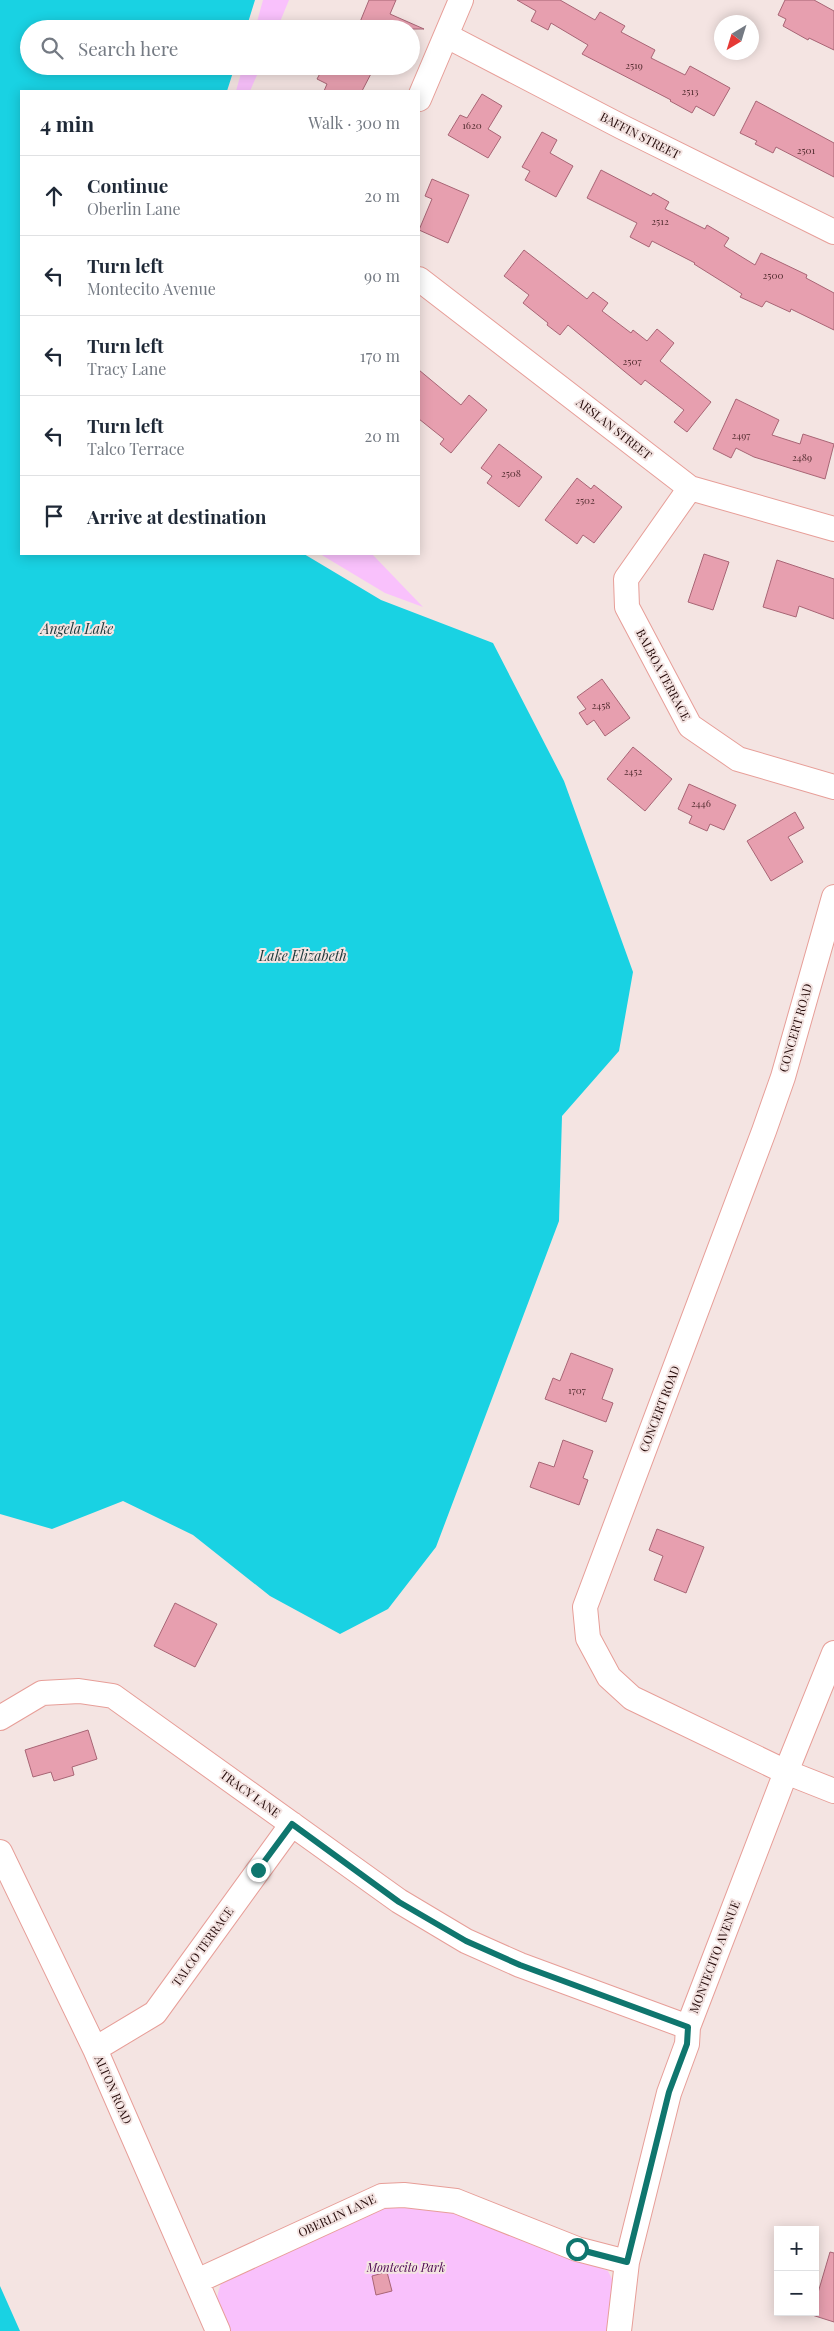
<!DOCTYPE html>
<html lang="en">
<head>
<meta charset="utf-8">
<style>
  :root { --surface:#fff; --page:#f6f6f7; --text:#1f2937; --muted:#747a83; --line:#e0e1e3 }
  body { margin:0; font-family:"Playfair Display",serif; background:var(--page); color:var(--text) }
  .controls { position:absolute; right:15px; bottom:15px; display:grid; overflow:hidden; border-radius:0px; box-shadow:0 2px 12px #0003 }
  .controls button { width:45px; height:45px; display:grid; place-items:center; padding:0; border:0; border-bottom:1px solid var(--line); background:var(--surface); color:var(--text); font:25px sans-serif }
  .compass { position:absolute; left:714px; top:15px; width:45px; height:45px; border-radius:50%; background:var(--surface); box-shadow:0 2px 12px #0003; rotate:218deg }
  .stop { position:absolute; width:15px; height:15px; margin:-11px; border:4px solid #0f766e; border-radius:50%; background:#fff }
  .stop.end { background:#0f766e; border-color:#fff; box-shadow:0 1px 5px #0008 }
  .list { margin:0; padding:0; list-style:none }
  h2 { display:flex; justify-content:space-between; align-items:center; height:65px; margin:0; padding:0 20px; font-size:21px }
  h2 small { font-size:16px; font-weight:400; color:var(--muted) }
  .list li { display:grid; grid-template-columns:32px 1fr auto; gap:15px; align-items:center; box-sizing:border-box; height:80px; padding:0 20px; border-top:1px solid var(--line) }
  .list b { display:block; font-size:19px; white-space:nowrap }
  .list p { margin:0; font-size:16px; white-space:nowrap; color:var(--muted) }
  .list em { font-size:16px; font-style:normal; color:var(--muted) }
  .icon { flex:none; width:28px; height:28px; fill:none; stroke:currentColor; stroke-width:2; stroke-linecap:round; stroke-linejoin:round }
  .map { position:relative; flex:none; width:834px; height:2331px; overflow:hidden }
  .search { position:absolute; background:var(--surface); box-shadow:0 2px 12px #0003; left:20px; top:20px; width:400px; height:55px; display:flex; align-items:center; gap:12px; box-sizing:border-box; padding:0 18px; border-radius:28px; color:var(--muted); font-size:19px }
  .panel { position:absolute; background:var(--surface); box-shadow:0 2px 12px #0003; left:20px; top:90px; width:400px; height:465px; border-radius:0px }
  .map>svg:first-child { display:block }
</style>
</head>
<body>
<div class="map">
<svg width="834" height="2331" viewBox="0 0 834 2331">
  <rect width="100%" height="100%" fill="#f4e4e2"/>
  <path fill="#f9c1fc" d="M263 0H289L277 29H255Z
    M243 66H261L250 91H236Z
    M320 554H372L423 607 385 593Z
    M405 2204 459 2214 608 2271 617 2289 610 2331H229C218 2307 212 2302 224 2277L368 2212Z"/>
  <path fill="#19d2e3" d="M0 0H255L246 29H29V66H235L227 91H21V554H304L381 600 493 643 564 781 633 972 619 1051 562 1116 559 1221 436 1547 388 1609 340 1634 270 1596 193 1535 123 1501 52 1529 0 1514Z
    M0 2286 20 2331H0Z"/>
  <path fill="#e79faf" stroke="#a86575" d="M369 0H396L390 14 424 29H375L360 22Z
    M517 0H560L595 20 600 12 625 26 621 32 655 50 651 58 685 75 690 66 730 88 714 116 696 106 692 113 670 101 671 100 582 54 588 45 551 23 548 30 531 21 536 11Z
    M785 0H814L834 11V50L809 38 808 40 783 26 786 19 778 15Z
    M324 66H375L362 91H324L327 84 317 79Z
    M482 94 502 106 488 129 501 137 488 158 448 135 460 115 467 118Z
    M756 101 834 143V177L776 147 773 153 755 144 757 141 740 133Z
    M542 132 557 140 550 153 573 166 556 197 525 180 530 171 522 167Z
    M601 170 651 196 653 193 669 202 665 209 705 229 707 225 729 238 724 246 755 265 761 253 807 275 806 278 834 293V330L791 309 790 312 766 301 762 307 740 297 742 294 694 264 695 263 652 241 649 247 630 237 637 223 587 198Z
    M432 179 469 195 448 243 419 230 432 199 425 196Z
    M524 250 587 299 593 292 608 303 602 311 631 333 633 330 647 341 657 329 674 343 660 361 711 402 687 432 674 422 684 410 645 380 641 385 568 325 560 335 547 325 548 323 523 303 529 295 504 276Z
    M419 370 461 405 469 395 487 410 451 453 440 444 444 439 419 419Z
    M736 399 779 420 772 435 800 444 803 434 834 444 825 479 754 457 736 448 731 458 713 449Z
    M499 444 542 477 519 507 487 483 492 476 481 468Z
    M577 478 591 489 594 485 622 507 594 543 583 535 577 544 545 520Z
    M704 554 729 562 713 610 688 602Z
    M777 560 834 579V619L799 606 796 617 763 607Z
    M602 679 630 718 605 736 594 720 587 725 579 713 586 709 577 697Z
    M633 747 672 779 645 811 607 779Z
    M689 784 736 805 724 830 710 824 707 831 689 823 692 816 678 809Z
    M795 812 804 828 788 837 803 862 771 881 747 841Z
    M571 1353 613 1369 602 1399 613 1403 606 1422 545 1399 553 1378 560 1381Z
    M563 1440 593 1451 583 1478 588 1480 579 1505 530 1487 539 1462 554 1467Z
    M657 1529 704 1547 686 1593 654 1580 663 1556 649 1550Z
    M175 1603 217 1624 195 1667 154 1646Z
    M88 1730 97 1759 72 1767 74 1775 54 1781 51 1772 33 1777 25 1750Z
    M830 2252 834 2253V2322L812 2315V2312H815V2303Z
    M387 2272 392 2291 376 2295 372 2276Z"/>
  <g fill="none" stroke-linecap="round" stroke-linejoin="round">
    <g stroke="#e79e98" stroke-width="26">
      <path id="minor" d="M447 36 622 127 834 232
        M419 99 461 0
        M419 279 690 488 834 529
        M690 488 626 579 627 607 690 726 738 759 834 787
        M834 897 783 1077 764 1131 585 1607 588 1638 609 1677 632 1698 786 1772 834 1791
        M0 1718 42 1693 79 1691 113 1696 399 1901 466 1941 520 1965 688 2027
        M0 1852 95 2049 218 2331
        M95 2049 155 2013 292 1824
        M197 2281 382 2196 404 2195 456 2201 577 2249 627 2262
        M619 2331 627 2262 669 2093 687 2044 688 2027 786 1772 834 1653"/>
    </g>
    <use href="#minor" stroke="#fff" stroke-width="24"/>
  </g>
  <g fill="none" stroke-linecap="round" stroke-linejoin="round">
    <path stroke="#0f766e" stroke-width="6" d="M258 1870 292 1824 399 1902 466 1941 520 1965 688 2027 687 2044 669 2092 627 2262 577 2249"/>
  </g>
  <g text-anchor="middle" stroke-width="4" stroke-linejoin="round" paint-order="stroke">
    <g font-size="10" fill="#552f32">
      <text x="634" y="69">2519</text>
      <text x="690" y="95">2513</text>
      <text x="472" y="129">1620</text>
      <text x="806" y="154">2501</text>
      <text x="660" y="225">2512</text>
      <text x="773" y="279">2500</text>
      <text x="632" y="365">2507</text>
      <text x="741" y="439">2497</text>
      <text x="802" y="461">2489</text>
      <text x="511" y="477">2508</text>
      <text x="585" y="504">2502</text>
      <text x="601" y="709">2458</text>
      <text x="633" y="775">2452</text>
      <text x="701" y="807">2446</text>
      <text x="577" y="1394">1707</text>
    </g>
    <g font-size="12" fill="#240a09" stroke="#f4e4e2">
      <text transform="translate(640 136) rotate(27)" y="4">BAFFIN STREET</text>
      <text transform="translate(614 429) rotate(38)" y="4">ARSLAN STREET</text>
      <text transform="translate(663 675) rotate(62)" y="4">BALBOA TERRACE</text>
      <text transform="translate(796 1028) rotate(-74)" y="4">CONCERT ROAD</text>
      <text transform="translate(660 1409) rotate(-69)" y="4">CONCERT ROAD</text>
      <text transform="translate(250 1794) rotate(36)" y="4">TRACY LANE</text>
      <text transform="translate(203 1947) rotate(-54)" y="4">TALCO TERRACE</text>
      <text transform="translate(715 1957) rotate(-69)" y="4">MONTECITO AVENUE</text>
      <text transform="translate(113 2090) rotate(66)" y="4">ALTON ROAD</text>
      <text transform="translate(337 2216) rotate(-25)" y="4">OBERLIN LANE</text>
    </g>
    <g font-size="12" font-style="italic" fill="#4c0851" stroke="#f4e4e2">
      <text x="406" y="2272">Montecito Park</text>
    </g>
    <g font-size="14" font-style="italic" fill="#203a3d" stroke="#f4e4e2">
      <text x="77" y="634">Angela Lake</text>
      <text x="303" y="961">Lake Elizabeth</text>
    </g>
  </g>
</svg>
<div class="controls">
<button>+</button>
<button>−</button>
</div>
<svg class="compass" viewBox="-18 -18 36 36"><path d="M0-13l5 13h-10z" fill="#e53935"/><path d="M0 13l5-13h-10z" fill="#747a83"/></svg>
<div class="stop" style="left:577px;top:2249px"></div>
<div class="stop end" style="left:258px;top:1870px"></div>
<div class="search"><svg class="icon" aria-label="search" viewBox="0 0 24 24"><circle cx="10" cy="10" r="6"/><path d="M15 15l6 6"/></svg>Search here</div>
<section class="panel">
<h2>4 min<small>Walk · 300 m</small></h2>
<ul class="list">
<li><svg class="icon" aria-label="ahead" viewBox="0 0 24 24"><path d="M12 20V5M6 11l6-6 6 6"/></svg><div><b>Continue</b><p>Oberlin Lane</p></div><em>20 m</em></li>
<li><svg class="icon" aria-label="left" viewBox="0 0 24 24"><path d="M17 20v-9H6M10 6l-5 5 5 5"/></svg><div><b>Turn left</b><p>Montecito Avenue</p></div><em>90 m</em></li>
<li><svg class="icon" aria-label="left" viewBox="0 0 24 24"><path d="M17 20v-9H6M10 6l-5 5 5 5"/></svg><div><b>Turn left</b><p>Tracy Lane</p></div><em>170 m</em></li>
<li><svg class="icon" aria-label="left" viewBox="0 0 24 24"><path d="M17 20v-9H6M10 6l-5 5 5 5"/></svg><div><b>Turn left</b><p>Talco Terrace</p></div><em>20 m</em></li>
<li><svg class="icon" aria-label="arrive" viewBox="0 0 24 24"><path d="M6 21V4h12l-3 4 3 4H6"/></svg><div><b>Arrive at destination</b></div></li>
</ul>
</section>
</div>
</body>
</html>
